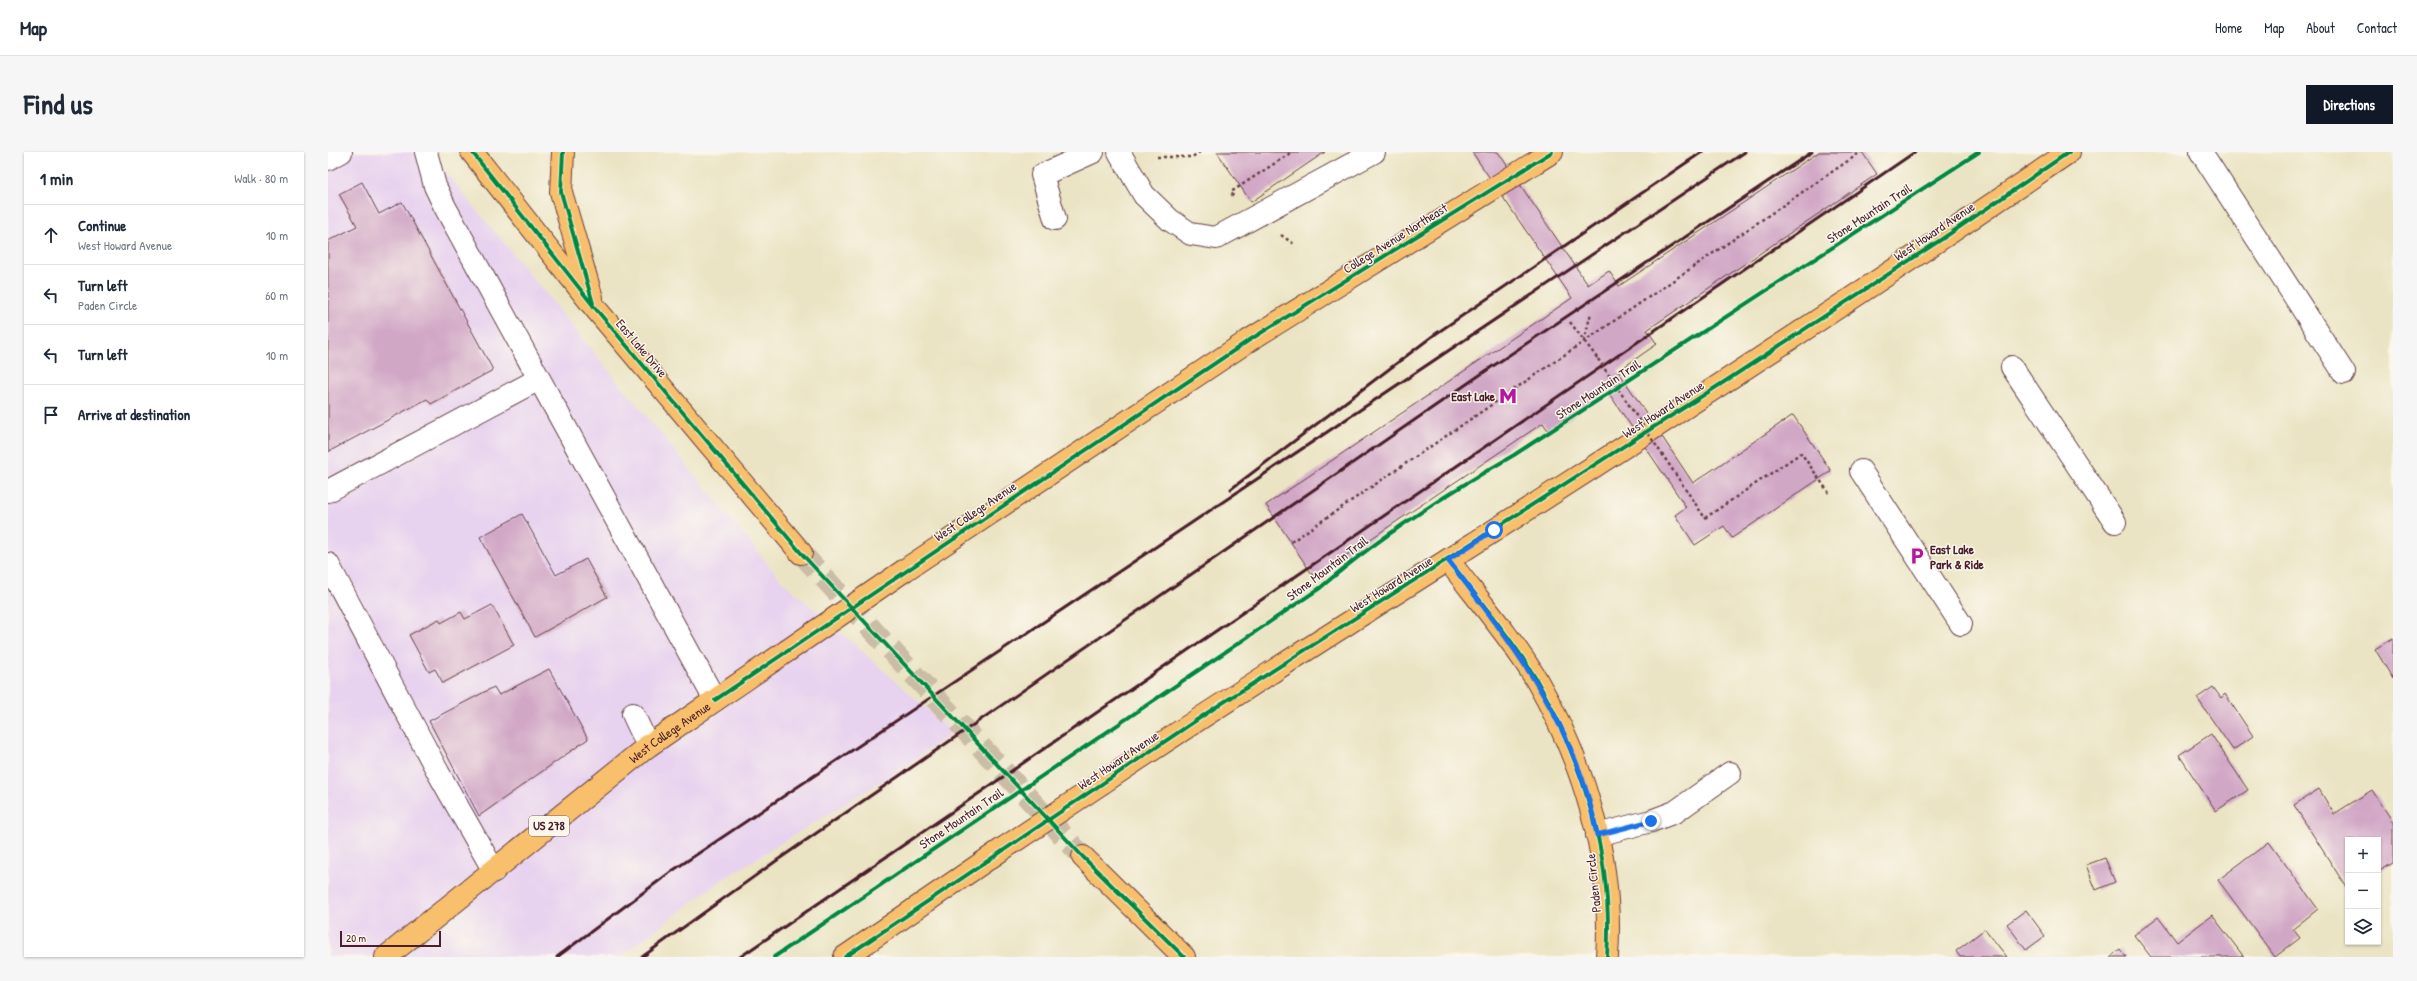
<!DOCTYPE html>
<html lang="en">
<head>
<meta charset="utf-8">
<style>
  :root { --surface:#fff; --page:#f6f6f7; --text:#1f2937; --muted:#747a83; --line:#e0e1e3; --accent:#111827 }
  body { margin:0; font-family:"Patrick Hand",sans-serif; background:var(--page); color:var(--text) }
  .controls { position:absolute; right:12px; bottom:12px; display:grid; overflow:hidden; border-radius:0px; box-shadow:0 1px 3px #0004 }
  .controls button { width:36px; height:36px; display:grid; place-items:center; padding:0; border:0; border-bottom:1px solid var(--line); background:var(--surface); color:var(--text); font:20px sans-serif }
  .scale { position:absolute; left:12px; bottom:10px; width:101px; box-sizing:border-box; padding-left:4px; border:2px solid #4a1f2b; border-top:0; font-size:11px; line-height:14px; white-space:nowrap; color:#4a1f2b; -webkit-text-stroke:3px #fbf7ec; paint-order:stroke }
  .stop { position:absolute; width:12px; height:12px; margin:-9px; border:3px solid #1a73e8; border-radius:50%; background:#fff }
  .stop.end { background:#1a73e8; border-color:#fff; box-shadow:0 1px 4px #0008 }
  .list { margin:0; padding:0; list-style:none }
  h2 { display:flex; justify-content:space-between; align-items:center; height:52px; margin:0; padding:0 16px; font-size:17px }
  h2 small { font-size:13px; font-weight:400; color:var(--muted) }
  .list li { display:grid; grid-template-columns:26px 1fr auto; gap:12px; align-items:center; box-sizing:border-box; height:60px; padding:0 16px; border-top:1px solid var(--line) }
  .list b { display:block; font-size:15px; white-space:nowrap }
  .list p { margin:0; font-size:13px; white-space:nowrap; color:var(--muted) }
  .list em { font-size:13px; font-style:normal; color:var(--muted) }
  .icon { flex:none; width:22px; height:22px; fill:none; stroke:currentColor; stroke-width:2; stroke-linecap:round; stroke-linejoin:round }
  .map { position:relative; flex:none; width:2065px; height:805px; overflow:hidden; border-radius:0px }
  header { display:flex; align-items:center; gap:24px; box-sizing:border-box; height:56px; padding:0 20px; background:var(--surface); border-bottom:1px solid var(--line) }
  header strong { font-size:19px }
  nav { display:flex; gap:22px; margin-inline-start:auto; font-size:14px }
  .intro { display:flex; align-items:center; justify-content:space-between; box-sizing:border-box; height:96px; padding:0 24px }
  h1 { margin:0; font-size:28px }
  .button { padding:10px 18px; border-radius:0px; background:var(--accent); color:#fff; font-size:14px; font-weight:700 }
  main { display:flex; gap:24px; padding:0 24px }
  aside { flex:1; background:var(--surface); border-radius:0px; box-shadow:0 1px 3px #0004 }
  .map>svg:first-child { display:block }
</style>
</head>
<body>
<header>
<strong>Map</strong>
<nav><a>Home</a><a>Map</a><a>About</a><a>Contact</a></nav>
</header>
<div class="intro"><h1>Find us</h1><a class="button">Directions</a></div>
<main>
<aside>
<h2>1 min<small>Walk · 80 m</small></h2>
<ul class="list">
<li><svg class="icon" aria-label="ahead" viewBox="0 0 24 24"><path d="M12 20V5M6 11l6-6 6 6"/></svg><div><b>Continue</b><p>West Howard Avenue</p></div><em>10 m</em></li>
<li><svg class="icon" aria-label="left" viewBox="0 0 24 24"><path d="M17 20v-9H6M10 6l-5 5 5 5"/></svg><div><b>Turn left</b><p>Paden Circle</p></div><em>60 m</em></li>
<li><svg class="icon" aria-label="left" viewBox="0 0 24 24"><path d="M17 20v-9H6M10 6l-5 5 5 5"/></svg><div><b>Turn left</b></div><em>10 m</em></li>
<li><svg class="icon" aria-label="arrive" viewBox="0 0 24 24"><path d="M6 21V4h12l-3 4 3 4H6"/></svg><div><b>Arrive at destination</b></div></li>
</ul>
</aside>
<div class="map">
<svg width="2065" height="805" viewBox="0 0 2065 805">
  <rect width="100%" height="100%" fill="#fbf7ec"/>
  <filter id="ink" filterUnits="userSpaceOnUse"><feTurbulence type="fractalNoise" baseFrequency=".025" numOctaves="2"/><feDisplacementMap in="SourceGraphic" scale="8" xChannelSelector="R" yChannelSelector="G"/><feConvolveMatrix kernelMatrix="1 2 1 2 8 2 1 2 1" color-interpolation-filters="sRGB"/></filter>
  <filter id="wash" filterUnits="userSpaceOnUse"><feTurbulence type="fractalNoise" baseFrequency=".012" numOctaves="4" result="noise"/><feDisplacementMap in="SourceGraphic" scale="16" xChannelSelector="R" yChannelSelector="G"/><feGaussianBlur stdDeviation="0.9" result="paint"/><feColorMatrix in="noise" values="0 0 0 0 0 0 0 0 0 0 0 0 0 0 0 0 0 1.4 0 .05"/><feComposite in="paint" operator="in"/></filter>
  <g filter="url(#wash)">
    <rect width="100%" height="100%" fill="#ebe4c4"/>
    <path fill="#e7d2ef" d="M0 0H101L452 427 625 580 578 614 392 729 292 805H0Z"/>
    <g id="blocks">
      <path fill="#d1a7c6" d="M889 0H997L923 50Z
        M1144 0H1170L1260 133 1281 119 1291 134 1491 0H1534L1549 22 1319 178 1329 192 1290 219 1365 331 1465 263 1503 319 1404 386 1396 374 1367 393 1347 363 1358 355 1280 240 1221 280 1215 271 986 425 938 353 1244 146Z
        M34 30 51 62 74 50 165 218 103 252 99 247 0 300V89L29 74 11 42Z
        M194 362 228 423 258 407 279 445 207 485 152 385Z
        M164 453 186 493 115 531 107 517 101 520 81 483 111 467 113 471 133 460 137 467Z
        M2065 486V527L2047 497Z
        M221 517 260 587 151 664 101 569 166 535 171 543Z
        M1885 535 1893 546 1897 542 1925 584 1905 598 1869 546Z
        M1883 582 1920 638 1888 659 1851 603Z
        M1991 637 2006 662 2044 638 2065 670V711L2050 720V688H2020V738L1966 653Z
        M1941 690 1990 757 1965 777 1972 786 1947 805 1890 728Z
        M1777 706 1787 730 1768 738 1758 713Z
        M1698 758 1717 784 1698 798 1679 772Z
        M1884 763 1916 805H1823L1806 783 1830 765 1849 790Z
        M1657 777 1679 805H1632L1628 799Z
        M1792 797 1798 805H1782Z"/>
    </g>
  </g>
  <g filter="url(#ink)">
    <use href="#blocks" fill-opacity="0" stroke="#623d42" stroke-width="1"/>
    <g fill="none" stroke-linecap="round" stroke-linejoin="round">
      <path stroke="#cbbda5" stroke-width="22" stroke-dasharray="22 11" stroke-linecap="butt" d="M473 401 755 705"/>
      <g stroke="#623d42" stroke-width="24">
        <path id="minor" d="M98 0 107 34 117 55 387 548
          M791 0 816 43 842 68 863 82 888 86 1046 0
          M1873 0 2016 221
          M0 7 13 0
          M727 67 714 23 765 0
          M1684 215 1787 370
          M1533 319 1633 472
          M0 339 211 227
          M0 412 111 622 166 719
          M305 562 320 594
          M1269 683 1323 669 1347 660 1402 621"/>
      </g>
      <g stroke="#623d42" stroke-width="24">
        <g id="major">
          <path d="M144 0 267 156 473 401"/>
          <path d="M235 0 233 40 264 146"/>
          <path d="M1120 408C1149 446 1184 487 1208 527 1256 611 1286 708 1279 805"/>
          <path d="M577 418 920 189 1224 0"/>
          <path d="M774 631C888 555 1004 481 1120 408 1329 275 1536 140 1741 0"/>
          <path d="M755 705 856 805"/>
          <path id="s1" d="M58 805 320 594 459 499"/>
          <path d="M517 805 676 696"/>
        </g>
      </g>
      <path stroke="#623d42" stroke-width="2.5" stroke-dasharray="3 3" stroke-linecap="butt" d="M829 5H864L872 0
        M905 44 903 40 964 0
        M953 83 966 92
        M1242 170 1270 207
        M1256 189 1263 161
        M1377 366 1473 301 1501 341
        M963 390 1533 0"/>
      <use href="#minor" stroke="#fff" stroke-width="22"/>
      <use href="#major" stroke="#f8bf6c" stroke-width="22"/>
      <path stroke="#4a1f2b" stroke-width="3" d="M903 337 1106 183 1374 0
        M229 805 344 719 1417 0
        M314 805 448 709 1162 216 1484 0
        M412 805 1587 0"/>
      <g stroke="#623d42" stroke-width="24" stroke-linecap="butt">
        <path id="major-bridge" d="M459 499 577 418
          M676 696 774 631"/>
      </g>
      <path stroke="#623d42" stroke-width="2.5" stroke-dasharray="3 3" stroke-linecap="butt" d="M1270 207 1377 366"/>
      <use href="#major-bridge" stroke="#f8bf6c" stroke-width="22"/>
      <g stroke="#fbf7ec" stroke-width="6">
        <path id="cycleway" d="M144 0 267 156 473 401 755 705 856 805
          M235 0 233 40 265 151
          M1120 408C1149 446 1184 487 1208 527 1256 611 1286 708 1279 805
          M387 548 920 189 1224 0
          M446 805 992 436C1051 385 1118 342 1186 303L1651 0
          M517 805 885 557 1396 230 1614 87 1741 0"/>
      </g>
      <use href="#cycleway" stroke="#00873e" stroke-width="4"/>
    </g>
  </g>
  <g fill="none" stroke-linecap="round" stroke-linejoin="round" filter="url(#ink)">
    <path stroke="#1a73e8" stroke-width="5" d="M1166 378 1120 408C1185 493 1250 575 1269 683L1323 669"/>
  </g>
  <defs>
    <g id="metro-bare" transform="scale(1.38)"><path d="M-5.5 5V-5H-3L0 0L3-5H5.5V5H3V-.5L0 4L-3-.5V5Z" fill="#b5179e" stroke="#fbf7ec" stroke-width="2.5" paint-order="stroke"/></g>
    <g id="parking-bare" transform="scale(1.38)"><path d="M-3.5-5.5H1a3.5 3.5 0 0 1 0 7H-1V5.5H-3.5ZM-1-3.4V-.6H.8a1.4 1.4 0 0 0 0-2.8Z" fill="#b5179e" stroke="#fbf7ec" stroke-width="2.5" paint-order="stroke"/></g>
  </defs>
  <g fill-rule="evenodd">
    <use href="#metro-bare" x="1180" y="244"/>
    <use href="#parking-bare" x="1589" y="404"/>
  </g>
  <g text-anchor="middle" stroke-width="3" stroke-linejoin="round" paint-order="stroke">
    <rect fill="#fbf7ec" stroke="#7f6065" stroke-width="1" x="201" y="664" width="40" height="20" rx="3"/>
    <g font-size="12" font-weight="bold" fill="#4a1f2b">
      <text x="221" y="678">US 278</text>
    </g>
    <g font-size="13" fill="#4a1f2b" stroke="#fbf7ec">
      <text transform="translate(1541 61) rotate(-33)" y="5">Stone Mountain Trail</text>
      <text transform="translate(1606 79) rotate(-34)" y="5">West Howard Avenue</text>
      <text transform="translate(1067 86) rotate(-32)" y="5">College Avenue Northeast</text>
      <text transform="translate(314 196) rotate(50)" y="5">East Lake Drive</text>
      <text transform="translate(1270 237) rotate(-33)" y="5">Stone Mountain Trail</text>
      <text transform="translate(1335 257) rotate(-33)" y="5">West Howard Avenue</text>
      <text transform="translate(647 359) rotate(-34)" y="5">West College Avenue</text>
      <text transform="translate(999 416) rotate(-37)" y="5">Stone Mountain Trail</text>
      <text transform="translate(1063 432) rotate(-32)" y="5">West Howard Avenue</text>
      <text dy="5" stroke="none"><textPath href="#s1" startOffset="362">West College Avenue</textPath></text>
      <text transform="translate(790 608) rotate(-34)" y="5">West Howard Avenue</text>
      <text transform="translate(633 666) rotate(-34)" y="5">Stone Mountain Trail</text>
      <text transform="translate(1265 731) rotate(-96)" y="5">Paden Circle</text>
    </g>
    <g font-size="13" font-weight="bold" fill="#4a1f2b" stroke="#fbf7ec" text-anchor="end">
      <text x="1167" y="249">East Lake</text>
      <text x="1602" y="402" text-anchor="start">East Lake<tspan x="1602" dy="15">Park &amp; Ride</tspan></text>
    </g>
  </g>
</svg>
<div class="controls">
<button>+</button>
<button>−</button>
<button><svg class="icon" aria-label="layers" viewBox="0 0 24 24"><path d="M12 4l9 5-9 5-9-5zM3 14l9 5 9-5"/></svg></button>
</div>
<div class="scale">20 m</div>
<div class="stop" style="left:1166px;top:378px"></div>
<div class="stop end" style="left:1323px;top:669px"></div>
</div>
</main>
</body>
</html>
